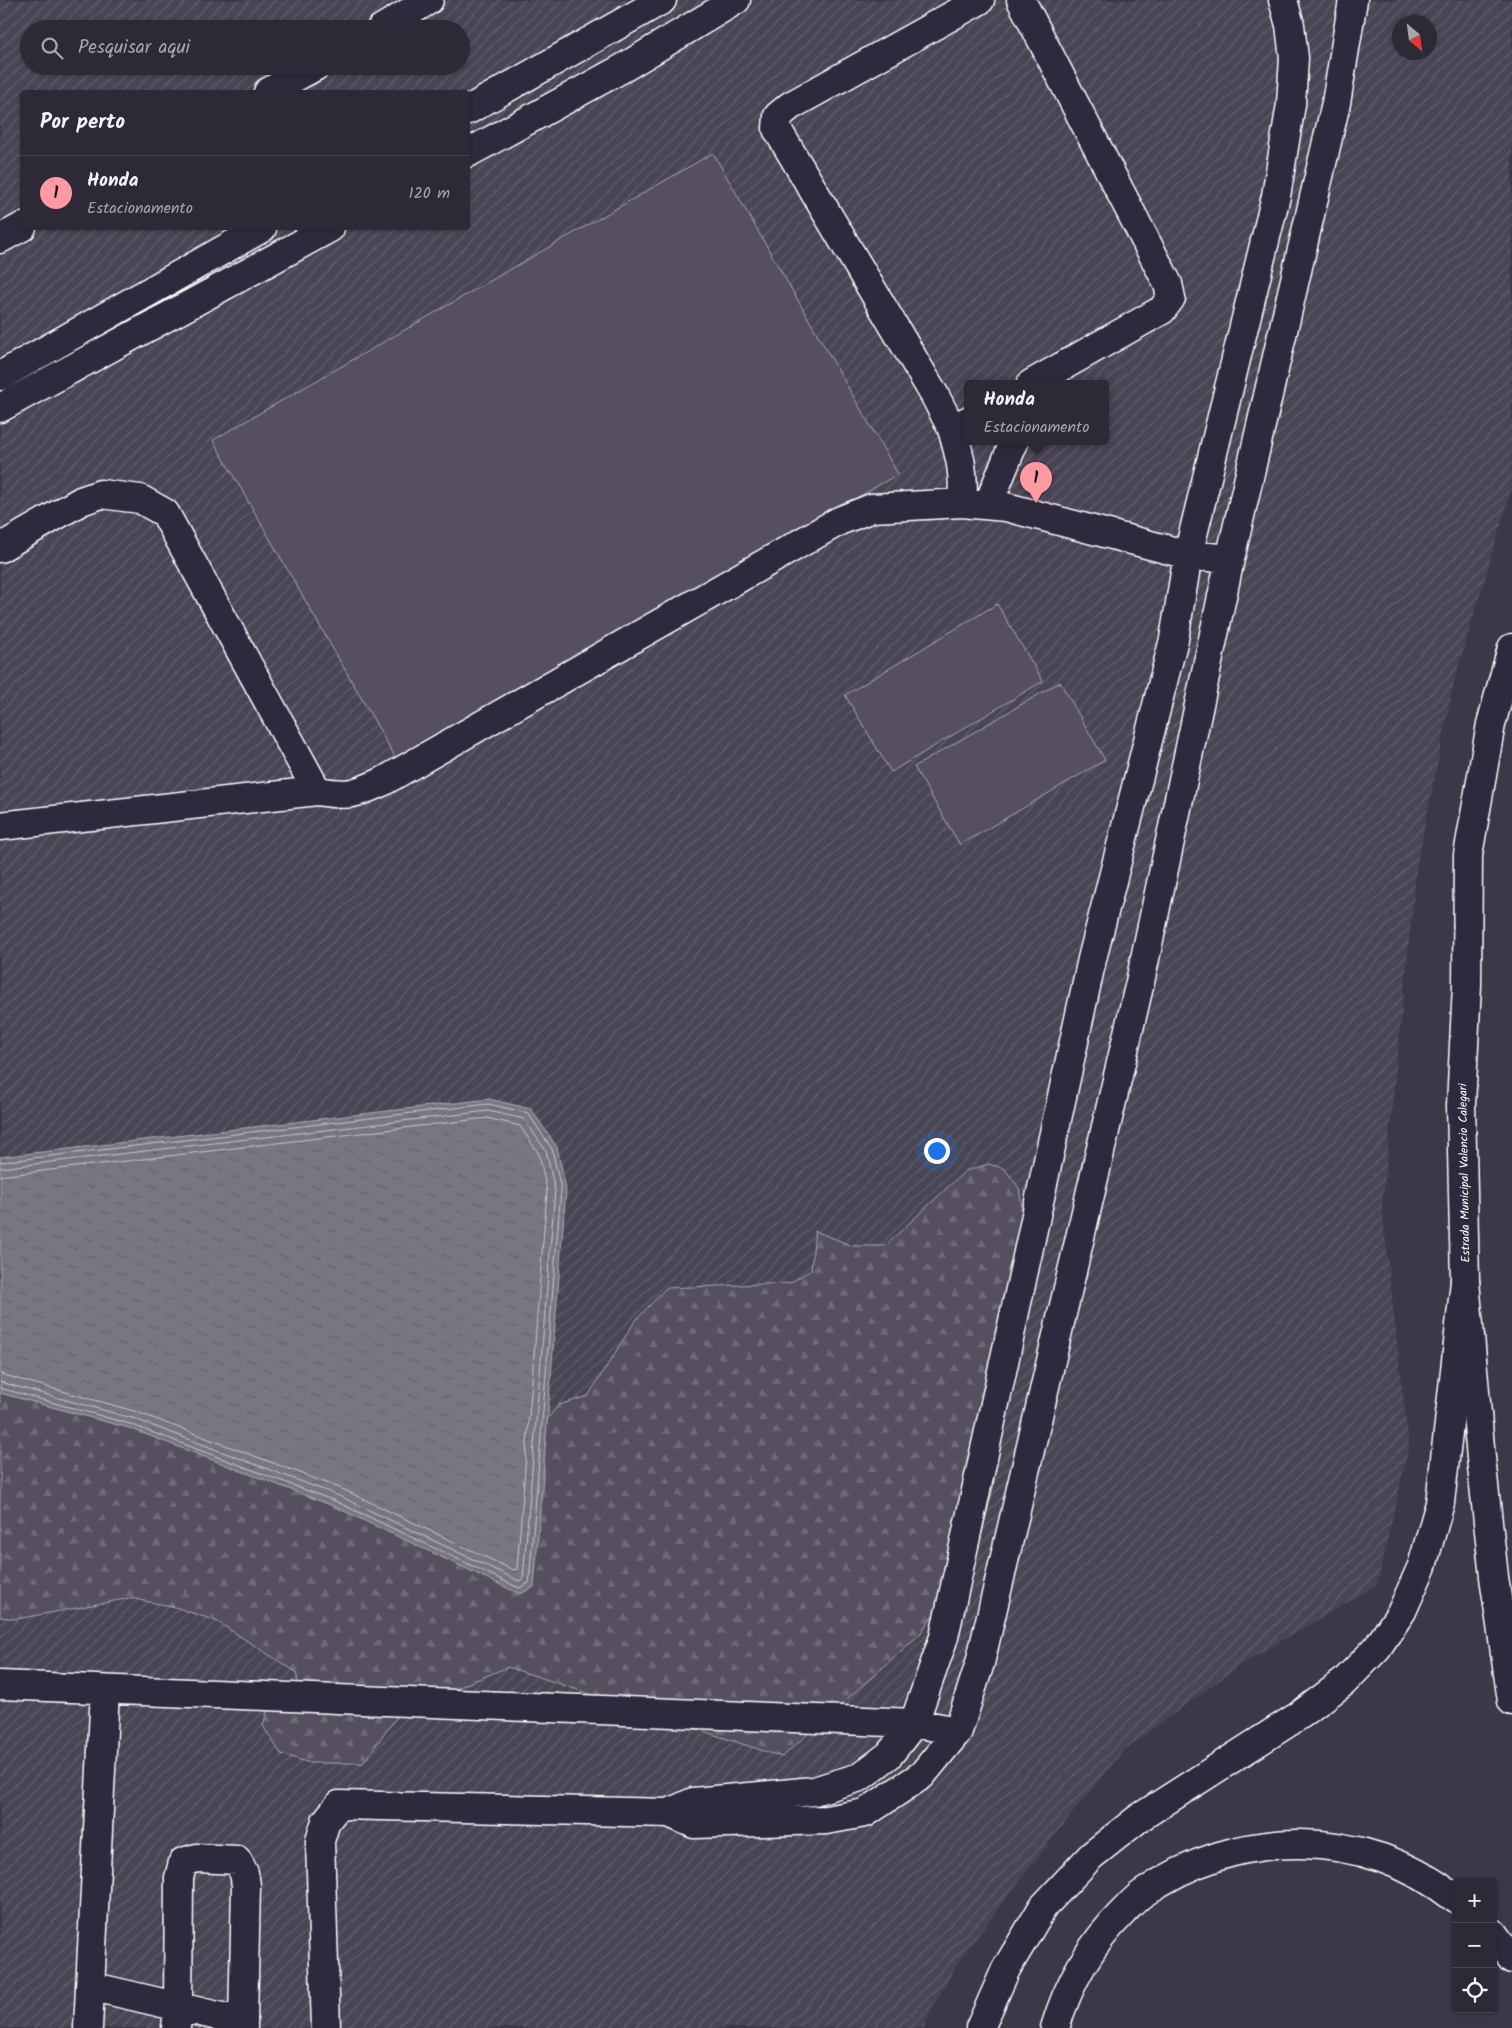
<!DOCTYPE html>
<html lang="pt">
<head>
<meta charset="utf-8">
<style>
  :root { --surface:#2d2937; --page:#393542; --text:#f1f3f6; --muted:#a7a6ad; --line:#484552; --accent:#ff9aa2 }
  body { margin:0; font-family:Kalam,sans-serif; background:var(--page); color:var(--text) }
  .controls { position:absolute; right:15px; bottom:15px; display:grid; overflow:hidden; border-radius:5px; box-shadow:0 1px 4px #0004 }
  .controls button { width:45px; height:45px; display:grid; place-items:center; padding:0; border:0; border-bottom:1px solid var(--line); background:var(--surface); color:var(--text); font:25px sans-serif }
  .compass { position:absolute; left:1392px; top:15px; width:45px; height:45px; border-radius:50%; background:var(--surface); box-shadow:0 1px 4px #0004; rotate:151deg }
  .you { position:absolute; left:936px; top:1150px; width:18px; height:18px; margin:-12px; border:4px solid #fff; border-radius:50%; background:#1a73e8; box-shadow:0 0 0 8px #1a73e833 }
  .badge { display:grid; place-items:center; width:32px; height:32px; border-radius:50%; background:var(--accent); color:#111; font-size:16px; font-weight:700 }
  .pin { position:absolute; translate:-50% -41px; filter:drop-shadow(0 1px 2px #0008) }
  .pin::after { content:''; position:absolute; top:26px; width:18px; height:15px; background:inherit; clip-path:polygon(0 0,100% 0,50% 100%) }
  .popup { position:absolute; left:964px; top:380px; width:145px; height:65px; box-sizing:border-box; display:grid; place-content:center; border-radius:5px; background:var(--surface); filter:drop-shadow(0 1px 4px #0005); font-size:16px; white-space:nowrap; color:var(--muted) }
  .popup b { font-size:19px; color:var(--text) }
  .popup::after { content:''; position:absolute; left:50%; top:100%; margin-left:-10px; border:10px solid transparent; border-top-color:var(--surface) }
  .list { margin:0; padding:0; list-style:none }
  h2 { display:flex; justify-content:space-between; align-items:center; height:65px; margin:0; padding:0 20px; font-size:21px }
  h2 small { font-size:16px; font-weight:400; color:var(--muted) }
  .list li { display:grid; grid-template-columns:32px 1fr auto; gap:15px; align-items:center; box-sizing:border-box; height:75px; padding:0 20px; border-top:1px solid var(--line) }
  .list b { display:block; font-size:19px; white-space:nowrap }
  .list p { margin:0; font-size:16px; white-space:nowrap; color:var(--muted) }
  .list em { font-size:16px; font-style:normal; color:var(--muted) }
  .icon { flex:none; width:28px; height:28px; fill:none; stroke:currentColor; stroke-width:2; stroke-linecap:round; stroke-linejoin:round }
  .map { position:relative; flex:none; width:1512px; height:2028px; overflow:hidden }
  .search { position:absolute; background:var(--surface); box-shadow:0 1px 4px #0004; left:20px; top:20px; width:450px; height:55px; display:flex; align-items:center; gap:12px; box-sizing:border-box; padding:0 18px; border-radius:28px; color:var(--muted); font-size:19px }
  .panel { position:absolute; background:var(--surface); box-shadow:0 1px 4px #0004; left:20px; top:90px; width:450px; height:140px; border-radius:5px }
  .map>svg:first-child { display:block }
</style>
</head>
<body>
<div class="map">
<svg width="1512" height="2028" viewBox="0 0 1512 2028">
  <defs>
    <pattern id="industrial-furrows" width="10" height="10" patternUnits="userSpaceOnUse" patternTransform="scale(1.25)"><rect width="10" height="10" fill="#494455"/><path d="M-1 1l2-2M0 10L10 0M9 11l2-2" fill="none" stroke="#64606e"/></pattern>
    <pattern id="forest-firs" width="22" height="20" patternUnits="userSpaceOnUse" patternTransform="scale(1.25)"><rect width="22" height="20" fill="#555060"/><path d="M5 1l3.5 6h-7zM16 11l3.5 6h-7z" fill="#6e6a78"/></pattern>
    <pattern id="water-ripples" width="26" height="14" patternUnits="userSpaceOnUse" patternTransform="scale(1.25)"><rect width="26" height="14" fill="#797682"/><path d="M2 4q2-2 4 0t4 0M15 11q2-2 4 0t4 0" fill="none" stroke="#626167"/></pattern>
  </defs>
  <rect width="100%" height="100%" fill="#3c3749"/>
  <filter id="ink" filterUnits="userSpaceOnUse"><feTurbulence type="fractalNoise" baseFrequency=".02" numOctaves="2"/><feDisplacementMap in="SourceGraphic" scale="10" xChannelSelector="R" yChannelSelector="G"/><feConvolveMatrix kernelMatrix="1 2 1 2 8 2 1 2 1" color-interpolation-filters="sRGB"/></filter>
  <g filter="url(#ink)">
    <path fill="url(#industrial-furrows)" fill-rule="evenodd" d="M0 0H1512V487L1454 682 1417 864 1382 1208 1409 1447 1377 1585 1242 1664 1124 1750 1059 1830 963 1955 931 2009 924 2028H0ZM1400 22H1430V52H1400ZM29 29H461V66H29ZM22 92H468V228H22ZM967 384H1105V442H967Z"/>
    <path fill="url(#forest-firs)" stroke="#aaa8b0" d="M989 1164 1005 1169 1019 1188 1028 1247 993 1368 994 1484 979 1545 920 1634 782 1757 508 1667 401 1711 363 1763H310L281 1754 263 1726 268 1708 299 1687 296 1672 216 1621 175 1607 130 1598 17 1619 0 1617V1384L517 1456 559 1405 588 1396 635 1321 666 1288 790 1283 811 1270 815 1231 853 1246H885L965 1171Z"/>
    <path fill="#555060" stroke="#aaa8b0" d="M713 153 898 474 398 762 213 440Z
      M997 604 1043 681 891 772 845 695Z
      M1060 682 1105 760 960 845 914 767Z"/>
    <path fill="url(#water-ripples)" stroke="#afadb4" d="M489 1099 531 1109 557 1147 566 1189 534 1587 520 1594 333 1506 129 1428 0 1393V1157Z"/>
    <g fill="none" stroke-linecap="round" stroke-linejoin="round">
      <path stroke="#c9c8cd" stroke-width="1" d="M0 1162 488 1104 528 1113 552 1149 561 1189 529 1583 519 1588 335 1501 130 1424 0 1388
        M0 1168 488 1111 524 1119 546 1151 555 1190 523 1579 519 1581 337 1495 132 1418 0 1382
        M0 1176 487 1118 520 1126 539 1154 547 1191 517 1569 513 1570 340 1488 134 1411 0 1374"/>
      <g stroke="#fff" stroke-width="31">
        <path id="minor" d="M1021 0 1168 284 1171 298 1162 310 1031 384
          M381 29 429 0
          M268 92 316 66
          M468 110 662 0
          M468 153 623 68 736 0
          M0 239 22 227
          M0 376 262 228
          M0 408 330 228
          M967 421 952 429 934 394 777 129 778 116 790 106 980 0
          M952 429C960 456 965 475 962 503
          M988 505 1014 442
          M0 548 81 501 101 494 140 499 165 513 317 791
          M0 826 317 791C348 796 353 795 382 782L839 521 872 508 962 503 1006 507 1188 555 1230 559
          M0 1685 914 1723 958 1731
          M669 1813 693 1802 814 1791 860 1777 889 1755 914 1723 944 1637 1092 959 1174 639 1188 555 1276 196 1291 104 1294 58 1290 25 1283 0
          M90 1986 243 2022V2028
          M88 2028 105 1690
          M176 2028 178 2007 179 1878 183 1862 197 1858 237 1860 244 1873 246 1885 243 2022
          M326 2028 320 1841 326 1821 339 1805 669 1813 694 1824 826 1820 865 1813 922 1775 958 1731 980 1663 1140 982 1230 559 1336 103 1353 0"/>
      </g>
      <g stroke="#fff" stroke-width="31">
        <path id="major" d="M1512 648 1491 724 1468 855 1467 985 1461 1105 1465 1281 1481 1458 1494 1577 1512 1701"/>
      </g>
      <g stroke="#fff" stroke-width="31">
        <path id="highway" d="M1493 1933 1512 1959
          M980 2028 1006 1969 1043 1907 1091 1856 1139 1818 1300 1715 1344 1682 1377 1648 1402 1611 1422 1566 1440 1503 1465 1281
          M1055 2028C1068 1984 1090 1945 1123 1912 1129 1906 1135 1899 1142 1894 1237 1827 1364 1826 1456 1899"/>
      </g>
      <use href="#minor" stroke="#2f2a3d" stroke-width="28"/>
      <use href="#major" stroke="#2f2a3d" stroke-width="28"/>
      <use href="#highway" stroke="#2f2a3d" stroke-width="28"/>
    </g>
  </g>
  <g text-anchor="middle" stroke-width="4" stroke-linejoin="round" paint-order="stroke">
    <g font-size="12" fill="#fff" stroke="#2f2a3d">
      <text transform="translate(1464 1173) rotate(-91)" y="4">Estrada Municipal Valencio Calegari</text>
    </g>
  </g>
</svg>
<div class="controls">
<button>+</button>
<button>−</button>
<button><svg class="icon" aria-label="locate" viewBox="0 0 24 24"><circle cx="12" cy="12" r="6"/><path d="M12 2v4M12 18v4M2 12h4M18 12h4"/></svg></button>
</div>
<svg class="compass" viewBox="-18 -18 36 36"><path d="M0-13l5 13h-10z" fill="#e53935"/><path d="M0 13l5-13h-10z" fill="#a7a6ad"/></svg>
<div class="you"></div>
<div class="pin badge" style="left:1036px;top:503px">1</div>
<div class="popup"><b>Honda</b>Estacionamento</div>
<div class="search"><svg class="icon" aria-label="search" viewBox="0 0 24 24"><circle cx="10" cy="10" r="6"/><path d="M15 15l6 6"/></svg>Pesquisar aqui</div>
<section class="panel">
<h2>Por perto<small></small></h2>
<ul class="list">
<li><span class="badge">1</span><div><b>Honda</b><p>Estacionamento</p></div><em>120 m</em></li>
</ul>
</section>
</div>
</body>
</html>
